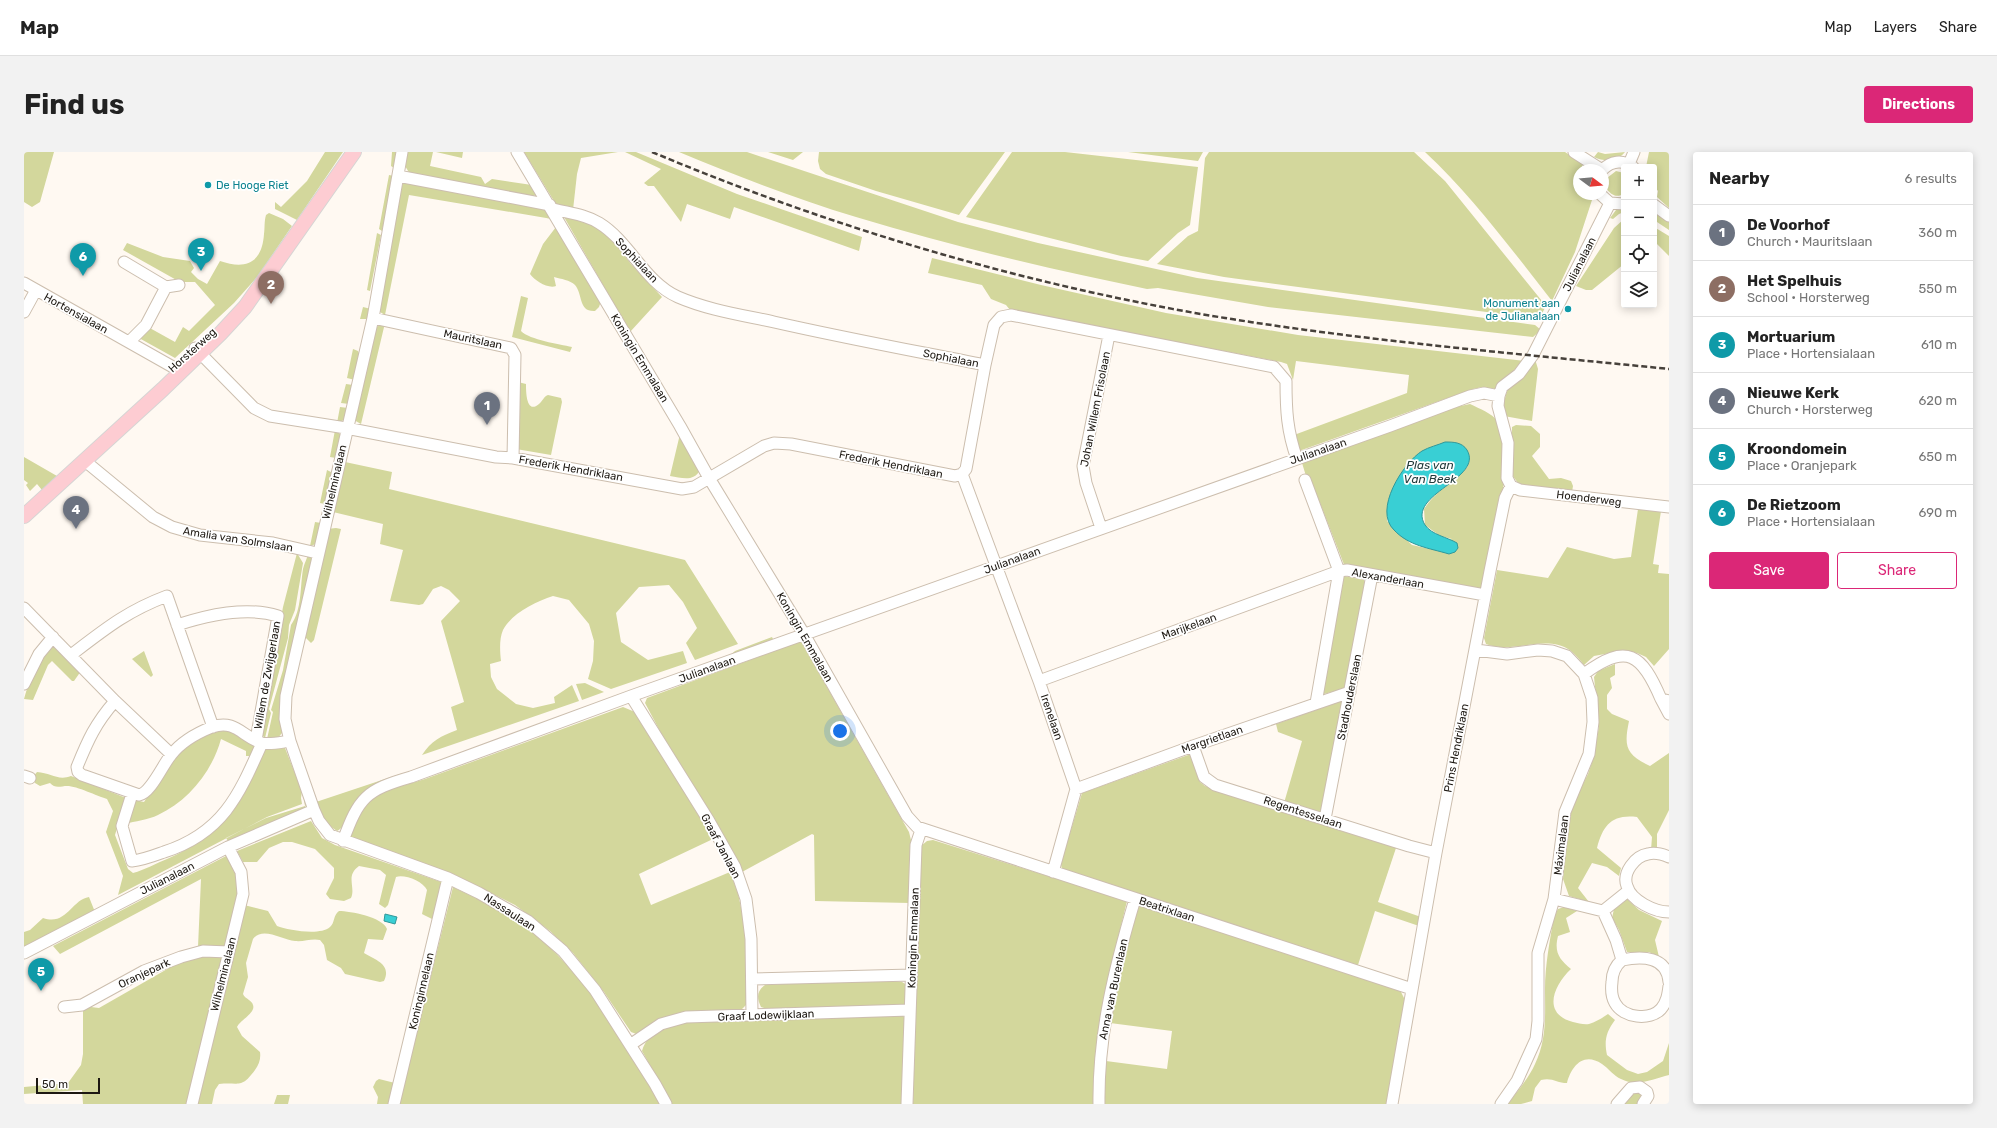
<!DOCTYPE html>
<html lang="en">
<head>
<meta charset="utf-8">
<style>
  :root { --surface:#fff; --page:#f2f2f2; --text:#222; --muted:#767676; --line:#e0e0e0; --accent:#db2777 }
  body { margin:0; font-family:Rubik,sans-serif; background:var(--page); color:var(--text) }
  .controls { position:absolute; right:12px; top:12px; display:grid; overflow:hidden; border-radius:4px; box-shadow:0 2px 10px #0003 }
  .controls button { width:36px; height:36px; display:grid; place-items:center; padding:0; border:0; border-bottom:1px solid var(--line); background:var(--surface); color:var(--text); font:20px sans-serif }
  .compass { position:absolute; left:1549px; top:12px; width:36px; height:36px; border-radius:50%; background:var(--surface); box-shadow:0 2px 10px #0003; rotate:106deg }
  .scale { position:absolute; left:12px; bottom:10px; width:64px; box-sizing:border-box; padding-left:4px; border:2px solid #1d1812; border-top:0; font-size:11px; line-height:14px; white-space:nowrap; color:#1d1812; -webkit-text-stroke:3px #fff; paint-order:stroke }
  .you { position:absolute; left:816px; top:579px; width:14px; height:14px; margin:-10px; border:3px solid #fff; border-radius:50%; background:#1a73e8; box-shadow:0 0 0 6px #1a73e833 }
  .badge { display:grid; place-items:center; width:26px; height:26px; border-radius:50%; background:var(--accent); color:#fff; font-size:13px; font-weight:700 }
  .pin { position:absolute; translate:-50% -33px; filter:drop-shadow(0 1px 2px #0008) }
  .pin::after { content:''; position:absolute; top:21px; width:14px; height:12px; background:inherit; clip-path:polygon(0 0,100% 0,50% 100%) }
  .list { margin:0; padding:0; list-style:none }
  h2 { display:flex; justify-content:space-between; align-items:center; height:52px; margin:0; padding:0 16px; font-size:17px }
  h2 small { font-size:13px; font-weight:400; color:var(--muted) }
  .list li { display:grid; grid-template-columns:26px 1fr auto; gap:12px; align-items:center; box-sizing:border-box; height:56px; padding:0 16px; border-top:1px solid var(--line) }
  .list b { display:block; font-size:15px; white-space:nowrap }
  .list p { margin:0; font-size:13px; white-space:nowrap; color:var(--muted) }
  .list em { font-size:13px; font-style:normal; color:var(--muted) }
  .actions { display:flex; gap:8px; padding:12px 16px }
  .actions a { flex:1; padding:9px 0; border:1px solid var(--accent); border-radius:4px; text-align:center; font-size:14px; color:var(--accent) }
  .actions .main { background:var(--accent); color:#fff }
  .icon { flex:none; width:22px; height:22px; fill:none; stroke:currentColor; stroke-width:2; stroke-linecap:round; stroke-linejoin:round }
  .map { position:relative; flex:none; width:1645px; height:952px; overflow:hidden; border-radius:4px }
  header { display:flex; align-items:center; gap:24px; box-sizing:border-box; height:56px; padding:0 20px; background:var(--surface); border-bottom:1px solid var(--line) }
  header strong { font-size:19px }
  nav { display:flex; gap:22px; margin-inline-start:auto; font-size:14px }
  .intro { display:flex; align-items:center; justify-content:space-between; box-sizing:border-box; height:96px; padding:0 24px }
  h1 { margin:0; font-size:28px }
  .button { padding:10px 18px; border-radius:4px; background:var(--accent); color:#fff; font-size:14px; font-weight:700 }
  main { display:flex; gap:24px; padding:0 24px }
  aside { flex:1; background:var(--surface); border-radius:4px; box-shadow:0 2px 10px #0003 }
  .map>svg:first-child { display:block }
</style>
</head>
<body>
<header>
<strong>Map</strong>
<nav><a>Map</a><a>Layers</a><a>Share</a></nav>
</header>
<div class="intro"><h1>Find us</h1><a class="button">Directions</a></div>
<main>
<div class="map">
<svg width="1645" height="952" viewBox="0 0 1645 952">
  <rect width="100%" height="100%" fill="#fff9f2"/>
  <path fill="#d3d79c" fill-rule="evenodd" d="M0 0H30L16 50 8 55 0 50Z
    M301 0H319L273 68 251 57V50L257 55 283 29Z
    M368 0H373L370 16 367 14Z
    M381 0H409L406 14 457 25 461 32 468 27 508 33 514 43 508 44 386 22 381 14Z
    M412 0H439L438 6Z
    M500 0H594L557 6 553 22 549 58 533 54Z
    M601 0H612L713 42 838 85 835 99 710 55 706 67 663 52 657 70 630 34H624L620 31 637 17Z
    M655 0H723L934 70 1014 91 1173 126 1511 173 1517 178 1509 185 1244 155 1134 136 1123 137C1025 117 928 94 832 65 772 47 713 24 655 0Z
    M744 0H779L769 8Z
    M795 0H981L935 63 852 39 802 22 796 17 794 9Z
    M988 0H1041L1174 15 1166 73 1154 81 1124 109 1097 104 942 65Z
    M1104 0H1179L1174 9Z
    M1185 0H1390L1421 29 1522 154 1515 167 1200 125 1133 112 1164 84 1174 79 1181 6Z
    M1401 0H1541L1559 12 1557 18H1555V42H1565L1568 48 1551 100 1528 149C1488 98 1449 45 1401 0Z
    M1574 0 1581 2 1601 0C1593 10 1581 10 1570 5Z
    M1625 0H1645V56L1633 45 1634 39 1630 34V15H1622Z
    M1592 19 1600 21V42C1592 46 1587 43 1582 36L1583 26Z
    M365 23 370 24 358 79 355 77Z
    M379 30 520 56 528 67 385 43 361 163 356 160 353 153Z
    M1600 55V60L1595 62 1589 67 1586 66 1592 58Z
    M245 61 259 67 268 74 234 124 210 151 151 206 115 186 124 175 151 190 159 175 165 179 191 153 171 130H156L99 98 103 91 139 105 166 109 170 116 167 120 174 127 183 132 196 109C222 118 238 111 240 82 241 75 240 70 242 63Z
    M1630 61 1645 70V78L1630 68Z
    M543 64 566 70 587 86 607 112 638 145 606 180 540 65Z
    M1600 67V112L1568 138H1562L1552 134 1590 76Z
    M532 75 577 149 575 155 571 159C554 160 559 142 551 133 546 128 537 127 530 125L532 134C524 137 511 129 506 122L519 92Z
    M1630 75 1645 84V104L1630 89Z
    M353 81 357 83 346 139 343 138Z
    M908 106 1017 133 1142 161 1274 183 1501 209 1476 230 1471 237 1458 235 1449 237 1275 299 1270 283 1383 241 1385 223 1272 209 1269 228 1263 212 1257 210 986 158 982 153 967 147 958 133 904 121Z
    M497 144 504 146 497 179C506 188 535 192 548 195L546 200 488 185Z
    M339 155 347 157 344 167H336Z
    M361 171 337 272 330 268 350 176Z
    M329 197 334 199 336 204 329 226 331 228 323 226Z
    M1511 207 1514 217 1508 269 1480 264V250L1484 235Z
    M494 230 502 232C502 239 502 263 515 252 519 249 519 245 524 243L537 246 538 250 527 303 492 297Z
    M322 232 329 233 325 252 317 251Z
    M1446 252C1456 257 1468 261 1474 270 1496 299 1465 402 1457 438L1321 415 1285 323 1282 324 1278 311 1432 255ZM1444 314C1430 330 1411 339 1400 357L1401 373 1416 384 1428 387 1406 397 1388 393 1363 369C1363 350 1368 336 1378 320Z
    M316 255 324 256 322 267 313 271Z
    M1492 273 1507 274 1516 282V295L1508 304 1525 327 1537 326 1547 329 1549 334 1548 340 1501 334 1494 331 1488 323V275Z
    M311 278 316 282 317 287 312 306 306 305Z
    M656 282 676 318C670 330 658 326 646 324Z
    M0 305 33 324 18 338 13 332 6 339 2 333 4 331 0 328Z
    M321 310 368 320 365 337 661 408 714 492 671 508 662 491 673 476 659 450 645 433 615 435 592 461 597 490 624 508 659 499 663 511 587 537 564 527 569 509 570 489 565 472 545 448 529 444C511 450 488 461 479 478 475 487 476 500 477 509L466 512 467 525 473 537 492 552 509 556 531 551 530 545 548 533 555 549 398 603C407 589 417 584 433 578L427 555 440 550 417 469 436 449 425 438 417 434 409 437 399 452 395 453 366 449 379 398 356 392 359 372 309 360Z
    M303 318 309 321 301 352 296 351Z
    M1614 357 1637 359 1629 412 1635 413 1634 421 1645 422V497L1630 514 1622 505 1613 501 1597 499 1570 504 1560 513C1556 508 1552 503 1547 499 1522 481 1489 503 1462 492L1460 486 1473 418 1524 426 1543 395 1590 407 1607 405Z
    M291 370 297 371 292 392 286 394Z
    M312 376 317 377 290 488 287 491 280 484 303 377Z
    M273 401 279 411 271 458 265 473 264 486 245 557 247 561 241 586 236 581 259 455Z
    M284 402 288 407V411L258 581 253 587H243L249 560 247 558 259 518 267 473C278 458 276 435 279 417 280 412 283 407 284 402Z
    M1320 424 1340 428 1342 433 1322 536 1300 542V536Z
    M748 485 750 489 704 505 711 499Z
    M29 487 57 519 50 529H48L28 509 24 513 9 548 0 547C5 525 21 508 29 487Z
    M777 489 885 680 888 692 886 751 791 749 790 683 788 682 718 720 646 598 621 551 623 546Z
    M120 499 129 523 127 525 108 507Z
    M1591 512V523L1586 526 1588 536 1583 543V557L1588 562 1605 569C1600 594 1601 602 1626 614L1645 601V658L1633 682V698H1627L1628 685 1613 665C1588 662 1579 673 1573 696L1597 716 1595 724 1583 715 1568 711 1554 736 1565 750 1545 744 1539 727 1544 670 1549 651 1564 622 1570 604 1575 574 1570 525 1574 519Z
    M561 531 580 540 558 548 552 532Z
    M1320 548 1299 656 1296 662 1260 651 1278 589 1254 580 1252 572Z
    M599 555 611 560 689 687 615 722 627 753 706 720 714 741 722 780V853L717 858 689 861 615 883 607 880 580 840 549 801 526 779 491 753 427 721 327 686 326 682 338 654 354 641 401 627Z
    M195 577 209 579 234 593 228 604H222V599L197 587C188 620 164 649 134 663 124 668 111 669 101 672L111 648 120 650 142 616 163 593Z
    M261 596 278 639 277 646 278 652 243 665 94 743 99 724 82 680 89 659 83 647C73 644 53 634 43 634 37 634 31 637 26 631L16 634 11 631 8 626 13 620C27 621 34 629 47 624L102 646 91 683 104 717 109 721C121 718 132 711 143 707 203 681 215 654 241 597Z
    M1167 602 1176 630 1181 634 1220 648 1372 696 1354 750 1397 765 1395 774 1351 759 1334 813 1038 719 1037 711 1058 641Z
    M379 621C374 629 344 637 334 647 324 656 324 674 313 679L303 672 292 650Z
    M283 646 281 658 204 689 202 686 242 666 281 654 280 648Z
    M287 669 298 686 311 693 420 731 410 768 398 762 403 738C399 729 380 722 372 725L364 753 361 756 355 752 362 723 356 718 335 714C321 724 332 735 327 746L320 749 306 747 302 742 310 726V716L291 697 268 690H259L245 696 233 710H219L213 699Z
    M909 688 1103 749 1080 844 1075 879 1069 952H889L897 694 903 689Z
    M204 703 213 726 215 735 201 794 174 795 177 727 36 802 29 794Z
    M429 735C458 749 488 763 513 784 566 828 601 893 636 952H375Z
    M65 745 71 760 0 797V780L6 778 19 766C43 774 47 748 65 745Z
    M1603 747 1615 758 1638 769 1631 788 1635 805 1625 800H1603L1595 778 1588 766 1590 757Z
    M220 753 244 759 253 774C264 778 296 784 306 775 311 771 309 763 315 759 326 759 359 765 363 777L359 788 344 787 340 801C351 808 368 812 360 829L356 830 321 822 317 816 303 808 300 793 296 788C288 786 280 790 271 789 258 788 239 774 229 787L222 811 224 825 219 842C221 847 228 848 229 853 232 861 216 868 213 875L218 884 236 900C237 907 235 912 231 918 217 937 216 930 195 932L191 938 188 952H174Z
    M1116 754 1370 835 1377 840 1381 848 1363 952H1079L1082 909 1143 917 1148 879 1086 871 1090 846 1111 761Z
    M1540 755 1553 759 1542 766 1546 780 1534 784C1530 800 1535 807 1547 817 1529 834 1518 862 1549 870 1554 871 1560 873 1565 872 1572 870 1578 866 1584 862L1591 868C1582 880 1580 889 1583 903L1603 918 1614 922 1623 920 1639 909 1645 891V923C1630 927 1612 935 1597 927 1590 924 1584 916 1578 912 1559 899 1547 915 1543 931 1533 931 1528 925 1517 928L1511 936 1508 949 1497 952H1484C1493 939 1505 926 1511 912 1523 887 1521 863 1521 837 1521 813 1526 788 1530 764L1534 757Z
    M199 803 164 952H59L58 938 0 942V935L44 931 57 913 59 902V854L75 856 166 804Z
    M866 829 878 830 883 833V851L874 855 743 857 737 855C733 847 732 839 741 833L792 830Z
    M874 863 879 864 882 868 879 952H648L618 899C624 878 644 874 663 869Z
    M355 927 371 931 366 952H353L354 945 349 935 352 929Z
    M1607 940 1616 941 1618 947 1613 952H1600Z
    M253 943H266L264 952H250Z"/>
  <path fill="#39cfd4" stroke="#31989a" d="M1421 290C1429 290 1438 290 1443 298 1460 327 1382 342 1401 373 1408 383 1423 385 1433 391L1434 396 1431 400 1425 402C1405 396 1385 394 1370 378 1349 358 1379 311 1398 299 1405 295 1414 293 1421 290Z
    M361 762 373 765 371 772 360 769Z"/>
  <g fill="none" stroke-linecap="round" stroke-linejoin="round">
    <g stroke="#ccbeae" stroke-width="13">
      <path id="minor" d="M378 0 349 166 262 544 261 567 266 589 290 658 295 669 306 683 424 726 455 741 504 769 539 799 571 838 631 932 642 952
        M493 0 656 274 685 326 780 482 883 664 893 675 1388 837
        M1550 0 1578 18
        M1605 12 1610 0
        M1578 18C1587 9 1598 7 1609 15
        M374 24 526 53
        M1576 42 1586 51 1600 52
        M1630 53 1645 64
        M529 57C544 61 561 62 575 71 606 90 620 130 654 145 684 158 718 163 750 170 820 186 891 199 961 213
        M100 110 142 135 155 133
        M0 131 156 219
        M0 160 12 138
        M349 166 487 196 491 203 489 306
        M105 190 122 173 142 135
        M171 196 230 256 246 264 322 276 472 305 489 306 658 337 670 335 740 294 750 291 767 292 931 324 938 322
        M61 309 129 365 148 375 176 383 249 391 293 401
        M1281 328 1315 419 1323 418 1461 443
        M1487 334 1483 326 1484 291 1474 254 1475 244 1478 235 1495 222 1509 203 1586 51
        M1487 334 1496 338 1645 355
        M1077 376 1062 331 1059 314 1085 183
        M0 456 91 549C71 572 64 588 53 615L54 620 58 623 115 643C127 641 139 612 147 603 157 590 173 581 188 575 212 567 218 585 238 591 246 593 258 590 266 589
        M153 473C184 463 222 454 254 464L232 588
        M1452 498 1483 502 1514 498 1528 499 1543 504 1560 522 1568 546 1569 570 1565 602 1541 660 1530 747 1514 801V869L1512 887 1493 929 1477 952
        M47 503C81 477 103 459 143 444L189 575
        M1560 522C1603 490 1618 502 1637 547L1645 549
        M1015 529 1315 419
        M0 532 15 502 29 485
        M607 544 685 669 711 715 722 747 727 787 728 863
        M1637 547 1645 562
        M91 549 147 602
        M1292 551 1315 419
        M1169 594 1180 625 1191 633 1385 694 1412 701
        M0 624 6 626
        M1052 637 1169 594 1326 540
        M108 642 98 674 108 709C119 708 129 704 140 700 199 681 215 643 238 591
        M1301 667 1348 423
        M319 689C335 645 342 638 387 625L607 544 1366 274 1446 244 1460 241 1475 244
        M1645 705C1638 702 1631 700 1624 702 1611 704 1598 721 1603 734 1607 749 1631 760 1645 760
        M1029 720 1052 637 1015 529 938 322 942 317 961 213 970 173 977 165 987 163 1250 215 1262 229C1262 258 1263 279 1273 307
        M1530 747 1579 759 1604 739
        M1579 759 1592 788 1598 808
        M0 801 204 695 290 658
        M728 827 888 823
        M1645 830C1643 804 1618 804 1598 808 1591 814 1588 822 1588 830 1587 838 1587 844 1591 851 1599 866 1626 869 1637 857 1643 850 1644 842 1645 834
        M40 855 58 853 120 819 157 805 179 799 205 800
        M606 893 637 872 662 865 886 858
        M168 952 219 742 217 720 204 695
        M370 952 424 726
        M883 952 892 693 897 678
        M1075 952C1074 881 1091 814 1111 747
        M1368 952 1412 701 1466 419 1481 346 1487 334
        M1593 952 1607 936 1616 935 1623 940 1624 944 1619 952"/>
    </g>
    <g stroke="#d6d5d4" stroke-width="16">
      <path id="major" d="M0 364 139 237 196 182 221 155 330 0"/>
    </g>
    <use href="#minor" stroke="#fff" stroke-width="11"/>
    <use href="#major" stroke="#fdccd2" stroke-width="14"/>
    <path stroke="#47413b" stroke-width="2.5" stroke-dasharray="6 3" stroke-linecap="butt" d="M628 0C802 73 985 128 1171 161 1328 188 1487 201 1645 217"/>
  </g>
  <g fill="#0f9aa8" stroke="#fff" stroke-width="1.5">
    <circle cx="184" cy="33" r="4"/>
    <circle cx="1544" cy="157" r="4"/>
  </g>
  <g text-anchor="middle" stroke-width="3.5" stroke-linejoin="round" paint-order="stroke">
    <g font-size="11" fill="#0d838f" stroke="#fff" text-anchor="start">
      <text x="192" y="37">De Hooge Riet</text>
      <text x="1536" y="155" text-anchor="end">Monument aan<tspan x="1536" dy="13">de Julianalaan</tspan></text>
    </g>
    <g font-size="11" fill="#1d1812" stroke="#fff">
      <text transform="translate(613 108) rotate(47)" y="4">Sophialaan</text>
      <text transform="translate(1555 112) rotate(-63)" y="4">Julianalaan</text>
      <text transform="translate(52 161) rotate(29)" y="4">Hortensialaan</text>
      <text transform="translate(449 187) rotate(12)" y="4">Mauritslaan</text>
      <text transform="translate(168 198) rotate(-42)" y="4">Horsterweg</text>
      <text transform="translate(616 206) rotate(59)" y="4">Koningin Emmalaan</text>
      <text transform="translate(927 206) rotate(11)" y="4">Sophialaan</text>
      <text transform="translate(1071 257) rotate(-79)" y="4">Johan Willem Frisolaan</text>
      <text transform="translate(1294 299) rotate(-19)" y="4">Julianalaan</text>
      <text transform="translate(867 312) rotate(11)" y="4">Frederik Hendriklaan</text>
      <text transform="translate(547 316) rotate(10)" y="4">Frederik Hendriklaan</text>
      <text transform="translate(310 330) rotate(-77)" y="4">Wilhelminalaan</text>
      <text transform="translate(1565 346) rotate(7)" y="4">Hoenderweg</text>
      <text transform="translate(214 387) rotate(9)" y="4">Amalia van Solmslaan</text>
      <text transform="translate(988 408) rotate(-20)" y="4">Julianalaan</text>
      <text transform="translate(1364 426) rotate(10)" y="4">Alexanderlaan</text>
      <text transform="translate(1165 474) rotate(-20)" y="4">Marijkelaan</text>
      <text transform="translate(781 485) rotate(60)" y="4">Koningin Emmalaan</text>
      <text transform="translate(683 517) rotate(-20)" y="4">Julianalaan</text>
      <text transform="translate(243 523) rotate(-80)" y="4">Willem de Zwijgerlaan</text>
      <text transform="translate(1325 545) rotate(-79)" y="4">Stadhouderslaan</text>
      <text transform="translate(1028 565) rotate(71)" y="4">Irenelaan</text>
      <text transform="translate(1188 587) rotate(-19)" y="4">Margrietlaan</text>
      <text transform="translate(1432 596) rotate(-79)" y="4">Prins Hendriklaan</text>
      <text transform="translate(1279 660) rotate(18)" y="4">Regentesselaan</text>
      <text transform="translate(1537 693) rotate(-83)" y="4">Máximalaan</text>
      <text transform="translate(697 694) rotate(62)" y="4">Graaf Janlaan</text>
      <text transform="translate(143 726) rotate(-27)" y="4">Julianalaan</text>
      <text transform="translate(1143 757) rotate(18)" y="4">Beatrixlaan</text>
      <text transform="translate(486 760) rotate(33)" y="4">Nassaulaan</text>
      <text transform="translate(889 786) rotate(-88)" y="4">Koningin Emmalaan</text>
      <text transform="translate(120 821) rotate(-25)" y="4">Oranjepark</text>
      <text transform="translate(199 822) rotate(-76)" y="4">Wilhelminalaan</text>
      <text transform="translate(1089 837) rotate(-78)" y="4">Anna van Burenlaan</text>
      <text transform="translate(397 839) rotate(-77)" y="4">Koninginnelaan</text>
      <text transform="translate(742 863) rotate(-2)" y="4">Graaf Lodewijklaan</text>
    </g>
    <g font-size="12" font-style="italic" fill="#223a3b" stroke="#fff">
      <text x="1406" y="317">Plas van<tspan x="1406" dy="14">Van Beek</tspan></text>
    </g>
  </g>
</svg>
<div class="controls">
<button>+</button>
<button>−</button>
<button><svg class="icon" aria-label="locate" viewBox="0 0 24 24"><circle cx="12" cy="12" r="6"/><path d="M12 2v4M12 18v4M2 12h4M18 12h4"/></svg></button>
<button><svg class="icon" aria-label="layers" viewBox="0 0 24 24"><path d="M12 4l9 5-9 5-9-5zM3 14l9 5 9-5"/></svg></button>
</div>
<svg class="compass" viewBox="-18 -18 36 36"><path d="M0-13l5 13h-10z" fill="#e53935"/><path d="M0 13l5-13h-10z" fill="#767676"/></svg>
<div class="scale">50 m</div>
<div class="you"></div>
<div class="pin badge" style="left:463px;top:273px;background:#6b7280">1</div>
<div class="pin badge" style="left:247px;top:152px;background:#8d6e63">2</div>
<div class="pin badge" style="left:177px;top:119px;background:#0f9aa8">3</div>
<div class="pin badge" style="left:52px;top:377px;background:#6b7280">4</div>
<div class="pin badge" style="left:17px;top:839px;background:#0f9aa8">5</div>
<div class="pin badge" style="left:59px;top:124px;background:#0f9aa8">6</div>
</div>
<aside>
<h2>Nearby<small>6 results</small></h2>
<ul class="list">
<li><span class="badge" style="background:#6b7280">1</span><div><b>De Voorhof</b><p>Church · Mauritslaan</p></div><em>360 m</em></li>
<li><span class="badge" style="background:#8d6e63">2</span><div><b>Het Spelhuis</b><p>School · Horsterweg</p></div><em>550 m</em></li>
<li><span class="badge" style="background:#0f9aa8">3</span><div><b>Mortuarium</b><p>Place · Hortensialaan</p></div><em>610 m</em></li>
<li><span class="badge" style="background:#6b7280">4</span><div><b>Nieuwe Kerk</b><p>Church · Horsterweg</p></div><em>620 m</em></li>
<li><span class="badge" style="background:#0f9aa8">5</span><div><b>Kroondomein</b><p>Place · Oranjepark</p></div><em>650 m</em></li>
<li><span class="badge" style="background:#0f9aa8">6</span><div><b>De Rietzoom</b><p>Place · Hortensialaan</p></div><em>690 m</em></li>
</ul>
<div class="actions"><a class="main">Save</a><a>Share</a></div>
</aside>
</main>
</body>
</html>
